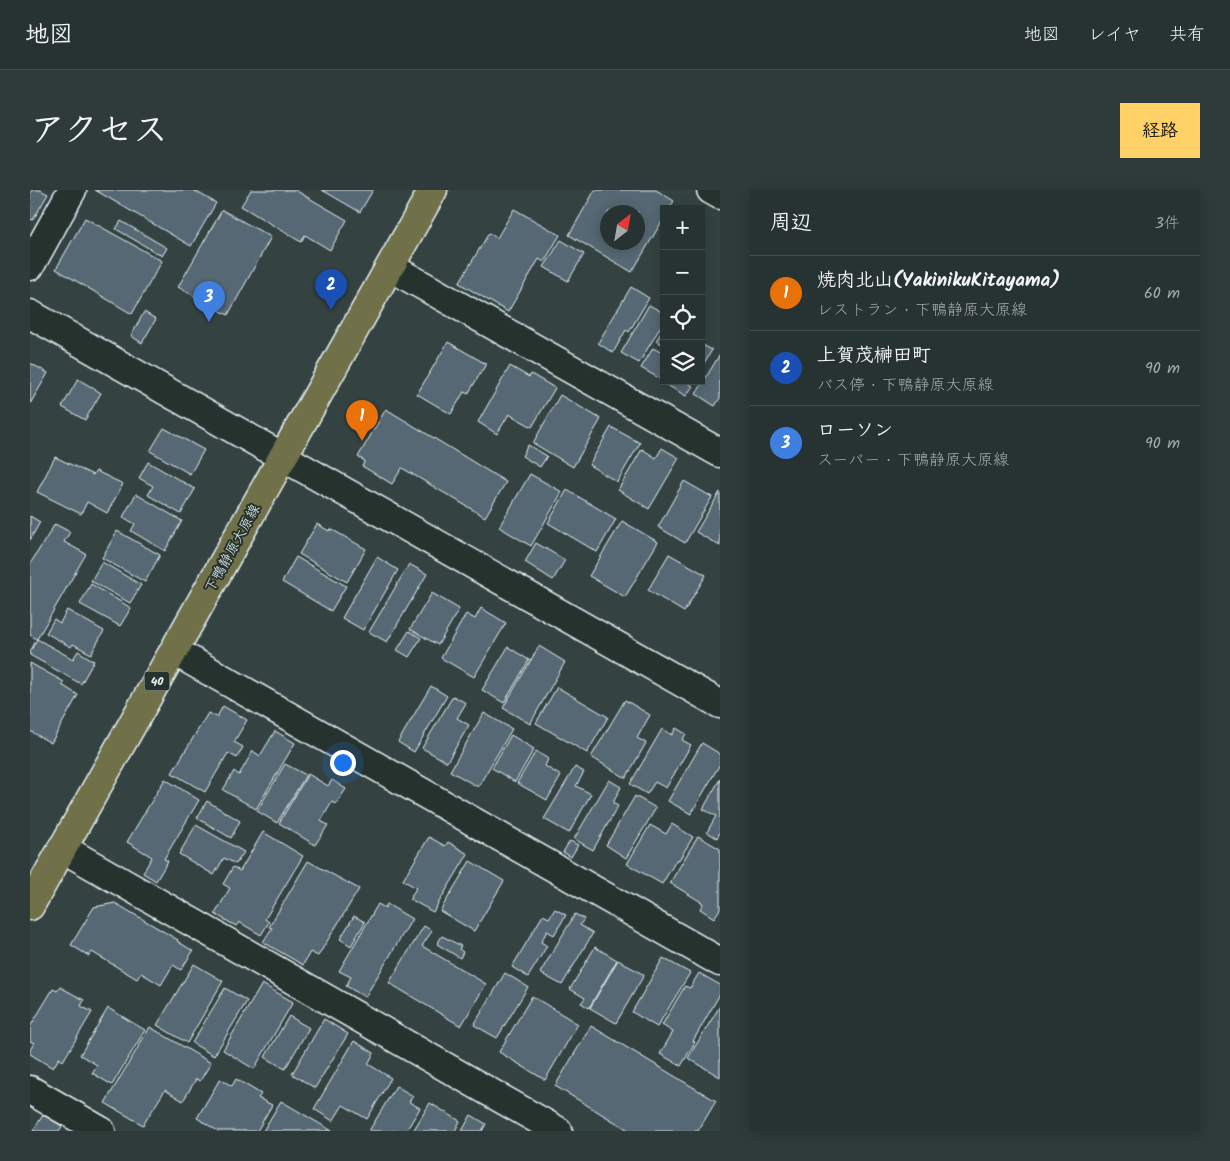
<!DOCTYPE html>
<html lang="ja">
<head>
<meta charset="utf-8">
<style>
  :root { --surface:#273232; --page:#2f3a3a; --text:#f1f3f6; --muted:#a4aaac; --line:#434d4d; --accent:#ffd166 }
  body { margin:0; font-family:Kalam,"Klee One",sans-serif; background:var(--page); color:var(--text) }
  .controls { position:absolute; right:15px; top:15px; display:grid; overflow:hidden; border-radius:0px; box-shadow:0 2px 12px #0003 }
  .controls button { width:45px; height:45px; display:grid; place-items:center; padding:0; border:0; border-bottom:1px solid var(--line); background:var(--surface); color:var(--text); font:25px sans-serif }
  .compass { position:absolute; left:570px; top:15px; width:45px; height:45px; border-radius:50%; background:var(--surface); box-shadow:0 2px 12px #0003; rotate:31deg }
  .you { position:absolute; left:312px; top:572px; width:18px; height:18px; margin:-12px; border:4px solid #fff; border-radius:50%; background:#1a73e8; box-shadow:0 0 0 8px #1a73e833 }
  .badge { display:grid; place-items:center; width:32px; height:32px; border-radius:50%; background:var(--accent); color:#fff; font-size:16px; font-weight:700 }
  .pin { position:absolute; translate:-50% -41px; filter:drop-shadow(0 1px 2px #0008) }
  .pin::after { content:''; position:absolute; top:26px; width:18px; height:15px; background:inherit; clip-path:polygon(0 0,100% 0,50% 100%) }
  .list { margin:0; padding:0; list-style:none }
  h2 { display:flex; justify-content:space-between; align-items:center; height:65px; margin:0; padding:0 20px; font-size:21px }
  h2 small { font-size:16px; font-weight:400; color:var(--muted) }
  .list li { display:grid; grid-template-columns:32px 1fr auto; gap:15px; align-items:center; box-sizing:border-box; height:75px; padding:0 20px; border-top:1px solid var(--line) }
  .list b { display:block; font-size:19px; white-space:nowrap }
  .list p { margin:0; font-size:16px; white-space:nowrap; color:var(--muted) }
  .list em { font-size:16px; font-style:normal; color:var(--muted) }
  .icon { flex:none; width:28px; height:28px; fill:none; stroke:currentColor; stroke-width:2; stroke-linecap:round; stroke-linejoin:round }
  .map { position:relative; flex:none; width:690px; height:941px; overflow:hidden; border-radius:0px }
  header { display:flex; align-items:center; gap:30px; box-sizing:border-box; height:70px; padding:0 25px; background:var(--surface); border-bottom:1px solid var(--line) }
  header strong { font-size:24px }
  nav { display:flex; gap:28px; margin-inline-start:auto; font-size:18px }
  .intro { display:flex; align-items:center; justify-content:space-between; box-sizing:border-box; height:120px; padding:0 30px }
  h1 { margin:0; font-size:35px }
  .button { padding:12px 22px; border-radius:0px; background:var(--accent); color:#111; font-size:18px; font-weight:700 }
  main { display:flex; gap:30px; padding:0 30px }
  aside { flex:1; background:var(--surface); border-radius:0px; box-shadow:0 2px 12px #0003 }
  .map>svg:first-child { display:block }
</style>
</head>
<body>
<header>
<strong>地図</strong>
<nav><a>地図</a><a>レイヤ</a><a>共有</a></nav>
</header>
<div class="intro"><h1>アクセス</h1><a class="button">経路</a></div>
<main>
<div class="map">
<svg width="690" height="941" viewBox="0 0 690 941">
  <rect width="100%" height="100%" fill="#344342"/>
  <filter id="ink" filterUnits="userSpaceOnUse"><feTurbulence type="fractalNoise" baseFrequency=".02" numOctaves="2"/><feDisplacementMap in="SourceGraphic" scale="10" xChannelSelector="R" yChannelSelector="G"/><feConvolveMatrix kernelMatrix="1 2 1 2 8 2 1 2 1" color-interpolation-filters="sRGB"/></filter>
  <g filter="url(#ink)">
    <path fill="#566873" stroke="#e8f1f8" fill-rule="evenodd" d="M2 0H10L18 4 3 30 0 29V4Z
      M65 0H163L186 13 161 56Z
      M221 0H265L317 30 300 60 275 45 271 52 211 16Z
      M292 0H343L330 22Z
      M565 0H626L644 11 639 19H634V28L602 82 539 45ZM578 22H608V52H578Z
      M484 19 530 45 514 72 509 69 478 122 429 93 459 43 467 48Z
      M192 20 241 47 198 125 148 97Z
      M55 28 132 71 102 124 26 79Z
      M91 31 137 58 132 66 86 39Z
      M531 50 554 64 538 91 514 77Z
      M601 97 619 108 599 142 596 140 583 163 568 153Z
      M619 115 634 123V131L609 173 591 163Z
      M114 122 126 129 112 153 101 146Z
      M634 138V155L626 151Z
      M418 152 456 174 438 204 434 202 421 224 387 204Z
      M671 154 682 160 671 178Z
      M623 158 634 164 632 190 611 178Z
      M690 164V208L685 216 666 204Z
      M0 173 18 183 0 214Z
      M480 176 499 187 501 184 525 198 502 237 479 224 467 244 448 232Z
      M48 189 71 203 55 230 32 217Z
      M636 191H655L663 196 656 206 635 194Z
      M530 205 571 229 543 277 503 253Z
      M356 219 476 292 455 327 372 278 362 294 332 276 335 271 328 267Z
      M581 237 610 253 587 292 559 275Z
      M134 238 174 260 160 284 120 261Z
      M498 255 517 266 510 277 492 266Z
      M632 258 649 268 619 319 588 300 612 259 626 268Z
      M25 267 63 285 66 281 93 294 77 323 57 312 51 324 7 302Z
      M118 272 165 299 151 324 118 305 123 296 109 288Z
      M500 284 532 302 501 356 469 337Z
      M654 291 682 307 655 353 628 337Z
      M537 300 586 329 567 362 518 333Z
      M690 302V356L666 342Z
      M106 304 152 331 135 361 101 341 105 334 93 327Z
      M0 326 10 332 0 350Z
      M592 331 628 352 595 407 559 386Z
      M25 334 40 342 34 352 56 364 7 449 0 445V374Z
      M287 334 299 341 301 339 336 359 317 392 269 364Z
      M87 341 130 365 115 392 72 368Z
      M506 353 535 370 523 390 495 372Z
      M639 364 676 385 654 422 618 400Z
      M266 367 316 396 301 421 252 392Z
      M347 367 368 380 333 440 312 428Z
      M72 372 111 395 100 413 61 391Z
      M379 374 397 384 357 452 339 442Z
      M61 394 101 418 90 436 50 414Z
      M402 403 429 419 408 455 380 439Z
      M451 418 476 433 444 487 411 468 436 424 445 429Z
      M37 420 74 441 61 464 43 454 41 457 16 443 24 429 30 433Z
      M379 441 391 448 379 467 367 460Z
      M7 449 43 469 48 461 64 471 51 494 0 465V462Z
      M509 456 535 472 500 534 473 518Z
      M478 457 499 470 474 513 452 500Z
      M0 473 34 492 32 495 48 505 21 553 0 541Z
      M401 496 417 506 384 562 368 552Z
      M527 497 578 527 557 563 506 533Z
      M423 506 436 513 427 528 439 535 417 572 392 558Z
      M595 510 620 525 607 548 616 553 596 588 561 567Z
      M193 516 217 530 204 552 213 557 207 568 198 563 175 602 142 583 178 523 187 527Z
      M454 523 482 539 448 597 420 581Z
      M646 538 656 544 652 550 661 555 636 598 625 592 617 604 600 594 632 539 642 545Z
      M245 541 265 553 226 619 193 600 204 581 209 585 223 561 230 566Z
      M481 545 504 559 485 592 462 578Z
      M672 553 690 564V574L661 624 638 611Z
      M506 561 518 569 515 576 531 586 517 610 487 593Z
      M255 574 276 585 247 633 227 621Z
      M545 577 554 582 546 596 561 604 539 643 514 629Z
      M278 584 298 596 302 590 316 599 306 614 302 612 291 631 298 635 285 655 249 633Z
      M135 589 169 610 134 669 138 671 126 691 113 683 122 667 97 652Z
      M690 589V642L687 648 677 642 686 626 673 619Z
      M579 590 591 597 583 613 588 616 563 660 544 649Z
      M605 606 626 618 596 668 576 655Z
      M177 611 210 631 201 648 167 628Z
      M642 634 663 647 649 670 647 669 632 694 597 674 620 635 636 644Z
      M166 635 214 662 206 674 194 668 184 685 149 664Z
      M233 642 273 666 235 729 239 732 231 745 209 732 206 736 185 724 200 698 193 694 203 677 210 681Z
      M668 646 690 659V719L684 728 670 719 673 713 640 693Z
      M399 647 415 656 418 652 438 664 403 722 380 709 386 698 373 690Z
      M540 651 548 655 541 667 533 662Z
      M278 671 329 699 288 766 280 762 273 775 233 752 242 738 239 737Z
      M440 671 474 691 444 741 410 721Z
      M85 713 148 750 147 751 163 761 151 780 143 775 131 795 111 783 107 789 62 762 59 766 41 755 64 717Z
      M348 714 355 718 357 714 382 729 335 807 316 796 321 787 309 781Z
      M525 719 536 725 524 745 517 741 511 752 517 756 498 787 482 777 513 725 519 728Z
      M545 724 554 729 550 735 563 743 532 795 510 783Z
      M324 726 335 732 321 756 310 749Z
      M394 736 402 741 392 756 456 794 431 836 359 793Z
      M412 746 431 756 429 759 433 762 430 768 407 754Z
      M565 757 587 770 559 818 551 813 555 808 540 799Z
      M633 768 660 783 627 837 602 822Z
      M588 770 614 785 586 833 560 818Z
      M164 774 193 791 157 853 127 835Z
      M475 783 498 797 467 848 444 835Z
      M669 783 690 795V804L663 851 665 852 651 876 630 864 643 842 632 835 655 796 660 798Z
      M232 794 263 812 224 879 193 860Z
      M30 797 54 810 51 816 62 822 33 871 29 868 23 878 0 864V860L4 853 0 851V837L23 799 27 801Z
      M195 798 217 811 184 866 162 853Z
      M502 806 548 834 515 890 469 862Z
      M690 816V887L658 868Z
      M78 818 115 840 82 895 62 883 67 875 50 865Z
      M259 826 279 838 255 879 235 867Z
      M294 829 318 844 285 898 262 884Z
      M561 836 686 911 668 941H600L525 896Z
      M120 837 181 873 170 891 166 889 153 911 135 900 113 935 75 913Z
      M324 851 344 863 338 874 361 888 337 929 313 915 303 931 284 919Z
      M190 889 202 896 206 889 231 904 228 908 242 915 227 941H188L167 928Z
      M366 896 383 906 379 912 390 918 376 941H339Z
      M251 911 302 941H233Z
      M400 913 430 931 425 941H383Z
      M13 925 32 936 29 941H3Z
      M441 925 456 934 452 941H432Z"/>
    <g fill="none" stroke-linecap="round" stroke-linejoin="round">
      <g stroke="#e8f1f8" stroke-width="31">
        <path id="minor" d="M681 0 690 5
          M0 76 42 0
          M360 77 690 263
          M144 461 690 772
          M32 658 528 941
          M0 900 71 941"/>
      </g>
      <g stroke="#e8f1f8" stroke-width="31">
        <path id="tertiary" d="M0 124 690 514"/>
      </g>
      <g stroke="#e8f1f8" stroke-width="31">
        <path id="primary" d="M0 716 403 0"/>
      </g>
      <use href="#minor" stroke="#26332d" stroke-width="28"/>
      <use href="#tertiary" stroke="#26332d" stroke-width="28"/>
      <use href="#primary" stroke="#6f714a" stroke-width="28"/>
    </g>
  </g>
  <g text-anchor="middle" stroke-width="4" stroke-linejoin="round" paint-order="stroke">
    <rect fill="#26332d" stroke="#aeb8bb" stroke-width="1" x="114.5" y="481.5" width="25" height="19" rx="4"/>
    <g font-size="12" font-weight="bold" fill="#e8f1f8">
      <text x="127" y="495">40</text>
    </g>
    <g font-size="14" fill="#e8f1f8" stroke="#26332d">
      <text transform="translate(202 358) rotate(-61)" y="5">下鴨静原大原線</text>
    </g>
  </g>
</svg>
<div class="controls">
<button>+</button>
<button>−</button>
<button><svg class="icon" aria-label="locate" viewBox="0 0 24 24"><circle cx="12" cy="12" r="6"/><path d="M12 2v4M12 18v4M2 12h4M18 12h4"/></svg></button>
<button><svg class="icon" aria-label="layers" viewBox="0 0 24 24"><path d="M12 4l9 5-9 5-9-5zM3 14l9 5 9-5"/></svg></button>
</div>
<svg class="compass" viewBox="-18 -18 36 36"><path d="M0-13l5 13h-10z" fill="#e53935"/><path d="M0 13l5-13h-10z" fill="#a4aaac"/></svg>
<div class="you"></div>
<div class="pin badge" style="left:332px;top:251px;background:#e8710a">1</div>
<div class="pin badge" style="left:301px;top:120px;background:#1a4fb4">2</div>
<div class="pin badge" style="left:179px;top:132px;background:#3f7fe0">3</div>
</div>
<aside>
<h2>周辺<small>3件</small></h2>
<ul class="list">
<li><span class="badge" style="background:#e8710a">1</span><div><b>焼肉北山(YakinikuKitayama)</b><p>レストラン · 下鴨静原大原線</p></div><em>60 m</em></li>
<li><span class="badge" style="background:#1a4fb4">2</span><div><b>上賀茂榊田町</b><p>バス停 · 下鴨静原大原線</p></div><em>90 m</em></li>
<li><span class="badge" style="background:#3f7fe0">3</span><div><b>ローソン</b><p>スーパー · 下鴨静原大原線</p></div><em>90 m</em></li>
</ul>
</aside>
</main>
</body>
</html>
